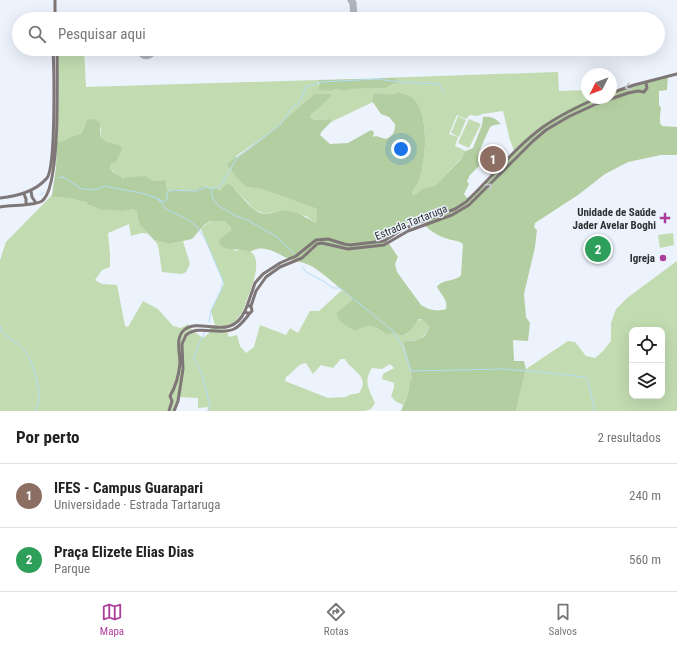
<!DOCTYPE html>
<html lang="pt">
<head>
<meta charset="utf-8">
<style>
  :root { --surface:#fff; --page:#f6f6f6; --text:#222; --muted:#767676; --line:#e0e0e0; --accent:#ab3d9b }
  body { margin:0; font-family:"Roboto Condensed",sans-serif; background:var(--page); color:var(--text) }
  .controls { position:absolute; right:12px; bottom:12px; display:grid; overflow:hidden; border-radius:8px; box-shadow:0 4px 16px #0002 }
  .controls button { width:36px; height:36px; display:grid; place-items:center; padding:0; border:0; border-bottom:1px solid var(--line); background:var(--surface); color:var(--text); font:20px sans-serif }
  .compass { position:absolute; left:581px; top:68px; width:36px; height:36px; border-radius:50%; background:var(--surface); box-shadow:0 4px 16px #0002; rotate:228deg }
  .you { position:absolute; left:401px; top:149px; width:14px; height:14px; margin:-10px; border:3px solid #fff; border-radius:50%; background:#1a73e8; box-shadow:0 0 0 6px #1a73e833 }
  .badge { display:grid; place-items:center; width:26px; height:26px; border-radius:50%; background:var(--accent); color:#fff; font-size:13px; font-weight:700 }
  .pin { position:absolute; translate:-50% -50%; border:2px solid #fff; box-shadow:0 1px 4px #0006 }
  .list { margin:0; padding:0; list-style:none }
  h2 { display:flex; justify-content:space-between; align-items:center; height:52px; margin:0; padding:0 16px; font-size:17px }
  h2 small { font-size:13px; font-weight:400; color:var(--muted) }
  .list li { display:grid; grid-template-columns:26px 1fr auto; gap:12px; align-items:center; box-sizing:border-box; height:64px; padding:0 16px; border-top:1px solid var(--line) }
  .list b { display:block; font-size:15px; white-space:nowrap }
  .list p { margin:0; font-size:13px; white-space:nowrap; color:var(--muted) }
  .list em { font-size:13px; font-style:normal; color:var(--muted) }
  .icon { flex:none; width:22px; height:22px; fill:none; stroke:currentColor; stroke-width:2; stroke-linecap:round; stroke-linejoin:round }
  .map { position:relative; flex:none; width:677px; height:411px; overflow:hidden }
  .search { position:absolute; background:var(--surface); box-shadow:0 4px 16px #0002; left:12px; right:12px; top:12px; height:44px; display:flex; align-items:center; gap:10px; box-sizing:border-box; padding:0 14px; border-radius:22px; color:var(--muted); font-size:15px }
  .sheet { height:180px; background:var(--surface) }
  nav { display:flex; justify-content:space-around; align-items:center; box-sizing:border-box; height:56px; border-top:1px solid var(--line); background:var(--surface); font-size:11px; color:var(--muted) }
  nav a { display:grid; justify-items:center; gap:2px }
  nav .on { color:var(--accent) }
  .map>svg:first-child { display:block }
</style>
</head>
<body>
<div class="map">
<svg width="677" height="411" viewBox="0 0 677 411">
  <rect width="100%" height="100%" fill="#ecf3fc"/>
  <path fill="#c2dbb0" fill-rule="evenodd" d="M57 49H84L86 87 318 80V83L325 90 327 91 337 89 386 88 395 84V78L380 79V78L558 72 559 91 587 90V98H595L515 153 510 140 503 111 482 114 478 116 470 115 466 119 457 115 449 134 458 137 455 146 466 151 464 155 437 184 434 186 424 188 414 195 412 194C413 189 416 187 418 183 426 163 429 121 417 103 413 96 406 94 399 92L393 94 374 93 373 102 331 122V119L314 120 310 117 332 94H314L267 135 236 156 247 187 262 189 317 209V219L315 223 306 216 277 211 265 214 255 210 250 205 235 189 224 186 220 191 198 188 190 191 177 189 167 191 166 180 154 181 122 180 110 168V165L116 162 117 160 119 145 107 142 100 137 101 128 85 124 81 134 69 137 63 141 57 142 59 89Z
    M458 116 466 120 459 137 451 133Z
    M469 119 481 124 469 148 458 143Z
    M52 195V197L67 198 86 202 87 204 101 210 124 211 133 209 137 212 138 222 148 234 142 233 131 236 129 224 108 233 110 254V267L102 270 95 280 102 284 117 285 125 326 128 327 143 301 158 309 173 326 181 328 188 324 192 330 203 338 209 333 211 326 215 325 211 311 224 284 201 229C208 221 217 217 227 222L231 230 223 237 235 251C238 250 242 249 245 250 266 252 252 288 247 299 245 305 243 313 238 318 235 323 230 324 225 326L229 337 237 335 240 346 246 353 254 347 260 325 286 335 290 328 298 333 310 311H319L342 290 353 298 352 300 336 313C337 323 347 326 355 331 369 324 375 325 387 335L394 333 403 336C412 333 414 320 422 319L429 325 427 332 420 340 406 341 403 346 408 359 412 379 410 381 408 394 403 405 395 401 391 396 394 388V383L382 379 383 374 394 368 390 364 382 369 372 368C363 381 369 390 375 403L371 409 365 411H208V407L198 408V398L180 397 176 411H0V260L6 242ZM341 359H345C352 372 371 376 359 393L349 395 346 397 328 398 285 381 286 377C293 373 297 364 306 363L313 374 321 365 333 368Z
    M673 233 674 245 660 248 658 235Z
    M154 240 169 244 183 241 190 264 186 272 182 274 162 272 158 245Z
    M599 244 602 252 592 256V254Z
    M677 261V411H516L526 369 568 341 575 342 586 356 595 358 603 351 611 341V323L616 309 627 298ZM632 330H662V396H632Z"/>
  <path fill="#b3cea0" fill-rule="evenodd" d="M668 75 667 90 659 91V105L661 108 660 116V123L662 126 677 127V155H661L628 162 605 174 578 195 535 223 534 227 537 230 535 247 524 294 526 317 530 323 528 341 513 340 514 361H524L526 369 516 411H401L408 394 410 381 412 379 408 359 403 344 406 341C418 341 425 340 429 327L428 325 422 319H419L409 332 403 336 394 333 387 335C375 325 369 324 355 331 347 326 337 323 336 313L352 300V298C340 289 329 278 316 269 308 263 299 262 290 259 276 254 265 243 250 252 240 247 228 253 219 244L220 239 231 230 230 227 225 221H210L204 225 192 239 169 244 154 240 140 225 138 221 137 212 133 209 124 211 101 210 87 204 86 202 67 198 52 197V195L56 168 57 142 63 141 69 137 81 134 87 120C93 118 95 119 100 123V137L107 142 120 145 122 149 116 162 110 165V168L113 172 121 177 122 180 124 178 145 176 154 181 166 180 167 191 177 189 190 191 202 187 217 189 220 191 224 186 229 184C241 193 250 212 265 214 270 214 275 211 280 211 292 209 305 216 315 223L317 219V209L262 189 247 187 238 179 227 164 267 135 314 94H332C326 103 317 108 310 117L314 120 331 119V122L322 131 320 135 330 144 348 143 371 130 374 132 373 137 376 136 386 139C394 135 395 132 395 124L389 117 381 114 372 101 374 93 393 94 398 92C406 94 413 96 417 103 429 121 426 163 418 183 416 187 413 189 412 194L414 195 424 188 434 186 437 184 461 159 466 151 473 148 482 125 483 117C491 116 495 118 501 124L494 125 490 127 478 154 482 163 470 175 467 181 469 184 464 194 467 198 478 190 536 132 552 119 575 106 595 98H611V92ZM422 221C427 230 438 236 448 239 454 241 458 240 463 244L461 275C455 282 442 279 437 287 441 295 448 299 446 309 438 312 428 310 421 305L397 272 395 264 398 257 386 239 407 223 414 224Z
    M395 78 397 79 398 82 386 88 349 89 344 91 337 89 329 91 320 90 318 89 320 85 318 80Z"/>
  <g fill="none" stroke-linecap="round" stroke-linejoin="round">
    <path stroke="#b6ddf7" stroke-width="1" d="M58 178 63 177 82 189 96 190 105 186C124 191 146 191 164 202L167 199V193L170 190 196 191 207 187 210 189 220 187 237 158 280 125 291 109 300 102 306 87 322 82 377 79 399 82 439 84 444 93
      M211 190 213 199 219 206 234 215 249 221 277 237 295 254
      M40 195 44 192
      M157 198 166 209 189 220 197 227 205 239 223 281 221 290 211 310 209 322
      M302 266 306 272 323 281 333 288H340L393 331 403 347 411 371 504 369 569 375
      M0 326 1 327V331C8 338 16 342 23 349 32 357 39 384 39 396 39 401 37 406 36 411
      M205 332 199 343 194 358 202 374 210 406 207 411
      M570 375 587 378 595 411"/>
    <path stroke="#aeb4bb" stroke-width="7" d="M351 0 353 3 354 19
      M138 49C145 60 149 56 157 49"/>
    <path stroke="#7f7777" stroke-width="3" d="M55 19V0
      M611 93 634 85 677 74
      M31 191 32 197 36 203
      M24 194 26 199V204
      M0 198C17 196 35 192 47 178 56 166 54 69 53 49
      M0 207C11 205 35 206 42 201 61 188 57 74 57 49
      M247 306 255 283 263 274 280 263 296 256 316 240 328 239 344 244 350 245 384 241 403 229 455 209 466 202 475 193C497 171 518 145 543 127 560 115 579 106 597 98
      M251 306 256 291 266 277 280 267 302 258 317 244 322 243 348 249 384 245 408 231 452 215 469 205 533 141 546 130 568 117 596 104 628 93 638 91 644 92 647 88 646 83
      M169 411 172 401 170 396C176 386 179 374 180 363 180 352 175 338 184 330 200 316 230 343 245 311
      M174 411 178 401 183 369 182 344 186 335C199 324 219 336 234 329 242 325 246 317 252 311L251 306H247L245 311 247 313H250"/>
  </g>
  <defs><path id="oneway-chevron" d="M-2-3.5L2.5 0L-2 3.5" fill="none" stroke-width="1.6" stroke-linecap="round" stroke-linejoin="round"/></defs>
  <g stroke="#c6c8cd">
    <use href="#oneway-chevron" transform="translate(628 87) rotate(163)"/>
    <use href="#oneway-chevron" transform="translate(489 186) rotate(-45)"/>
  </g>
  <g fill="#ab3d9b" stroke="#ecf3fc" stroke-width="1.5">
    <path d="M663 212h4v4h4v4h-4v4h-4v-4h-4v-4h4z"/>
    <circle cx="663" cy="258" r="4"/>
  </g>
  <g text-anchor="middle" stroke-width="3" stroke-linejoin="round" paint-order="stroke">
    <g font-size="11" font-weight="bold" fill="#2d3033" stroke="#ecf3fc" text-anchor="end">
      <text x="656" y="216">Unidade de Saúde<tspan x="656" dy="13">Jader Avelar Boghi</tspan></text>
      <text x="655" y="262">Igreja</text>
    </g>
    <g font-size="11" fill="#2d3033" stroke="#ecf3fc">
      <text transform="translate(411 222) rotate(-22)" y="4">Estrada Tartaruga</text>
    </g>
  </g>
</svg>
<div class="controls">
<button><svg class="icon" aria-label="locate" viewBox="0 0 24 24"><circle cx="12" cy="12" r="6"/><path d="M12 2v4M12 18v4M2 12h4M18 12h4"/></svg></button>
<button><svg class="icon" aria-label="layers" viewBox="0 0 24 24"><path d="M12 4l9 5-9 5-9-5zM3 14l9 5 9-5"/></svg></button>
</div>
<svg class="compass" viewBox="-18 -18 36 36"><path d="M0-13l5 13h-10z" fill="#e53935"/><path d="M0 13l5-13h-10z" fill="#767676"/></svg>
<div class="you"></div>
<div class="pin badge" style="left:493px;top:159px;background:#8d6e63">1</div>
<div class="pin badge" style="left:598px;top:249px;background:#2e9e5b">2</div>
<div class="search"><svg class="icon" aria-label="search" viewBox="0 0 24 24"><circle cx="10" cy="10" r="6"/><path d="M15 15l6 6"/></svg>Pesquisar aqui</div>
</div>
<section class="sheet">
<h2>Por perto<small>2 resultados</small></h2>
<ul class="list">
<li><span class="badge" style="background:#8d6e63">1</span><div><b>IFES - Campus Guarapari</b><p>Universidade · Estrada Tartaruga</p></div><em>240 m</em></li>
<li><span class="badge" style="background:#2e9e5b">2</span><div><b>Praça Elizete Elias Dias</b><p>Parque</p></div><em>560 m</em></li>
</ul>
</section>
<nav>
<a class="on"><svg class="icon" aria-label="map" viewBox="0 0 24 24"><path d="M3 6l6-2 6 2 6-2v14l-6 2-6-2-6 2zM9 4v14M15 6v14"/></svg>Mapa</a>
<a><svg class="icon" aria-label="directions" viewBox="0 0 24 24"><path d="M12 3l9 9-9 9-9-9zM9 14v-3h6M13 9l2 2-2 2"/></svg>Rotas</a>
<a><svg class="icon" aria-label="saved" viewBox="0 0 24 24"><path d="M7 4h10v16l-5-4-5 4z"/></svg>Salvos</a>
</nav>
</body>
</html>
